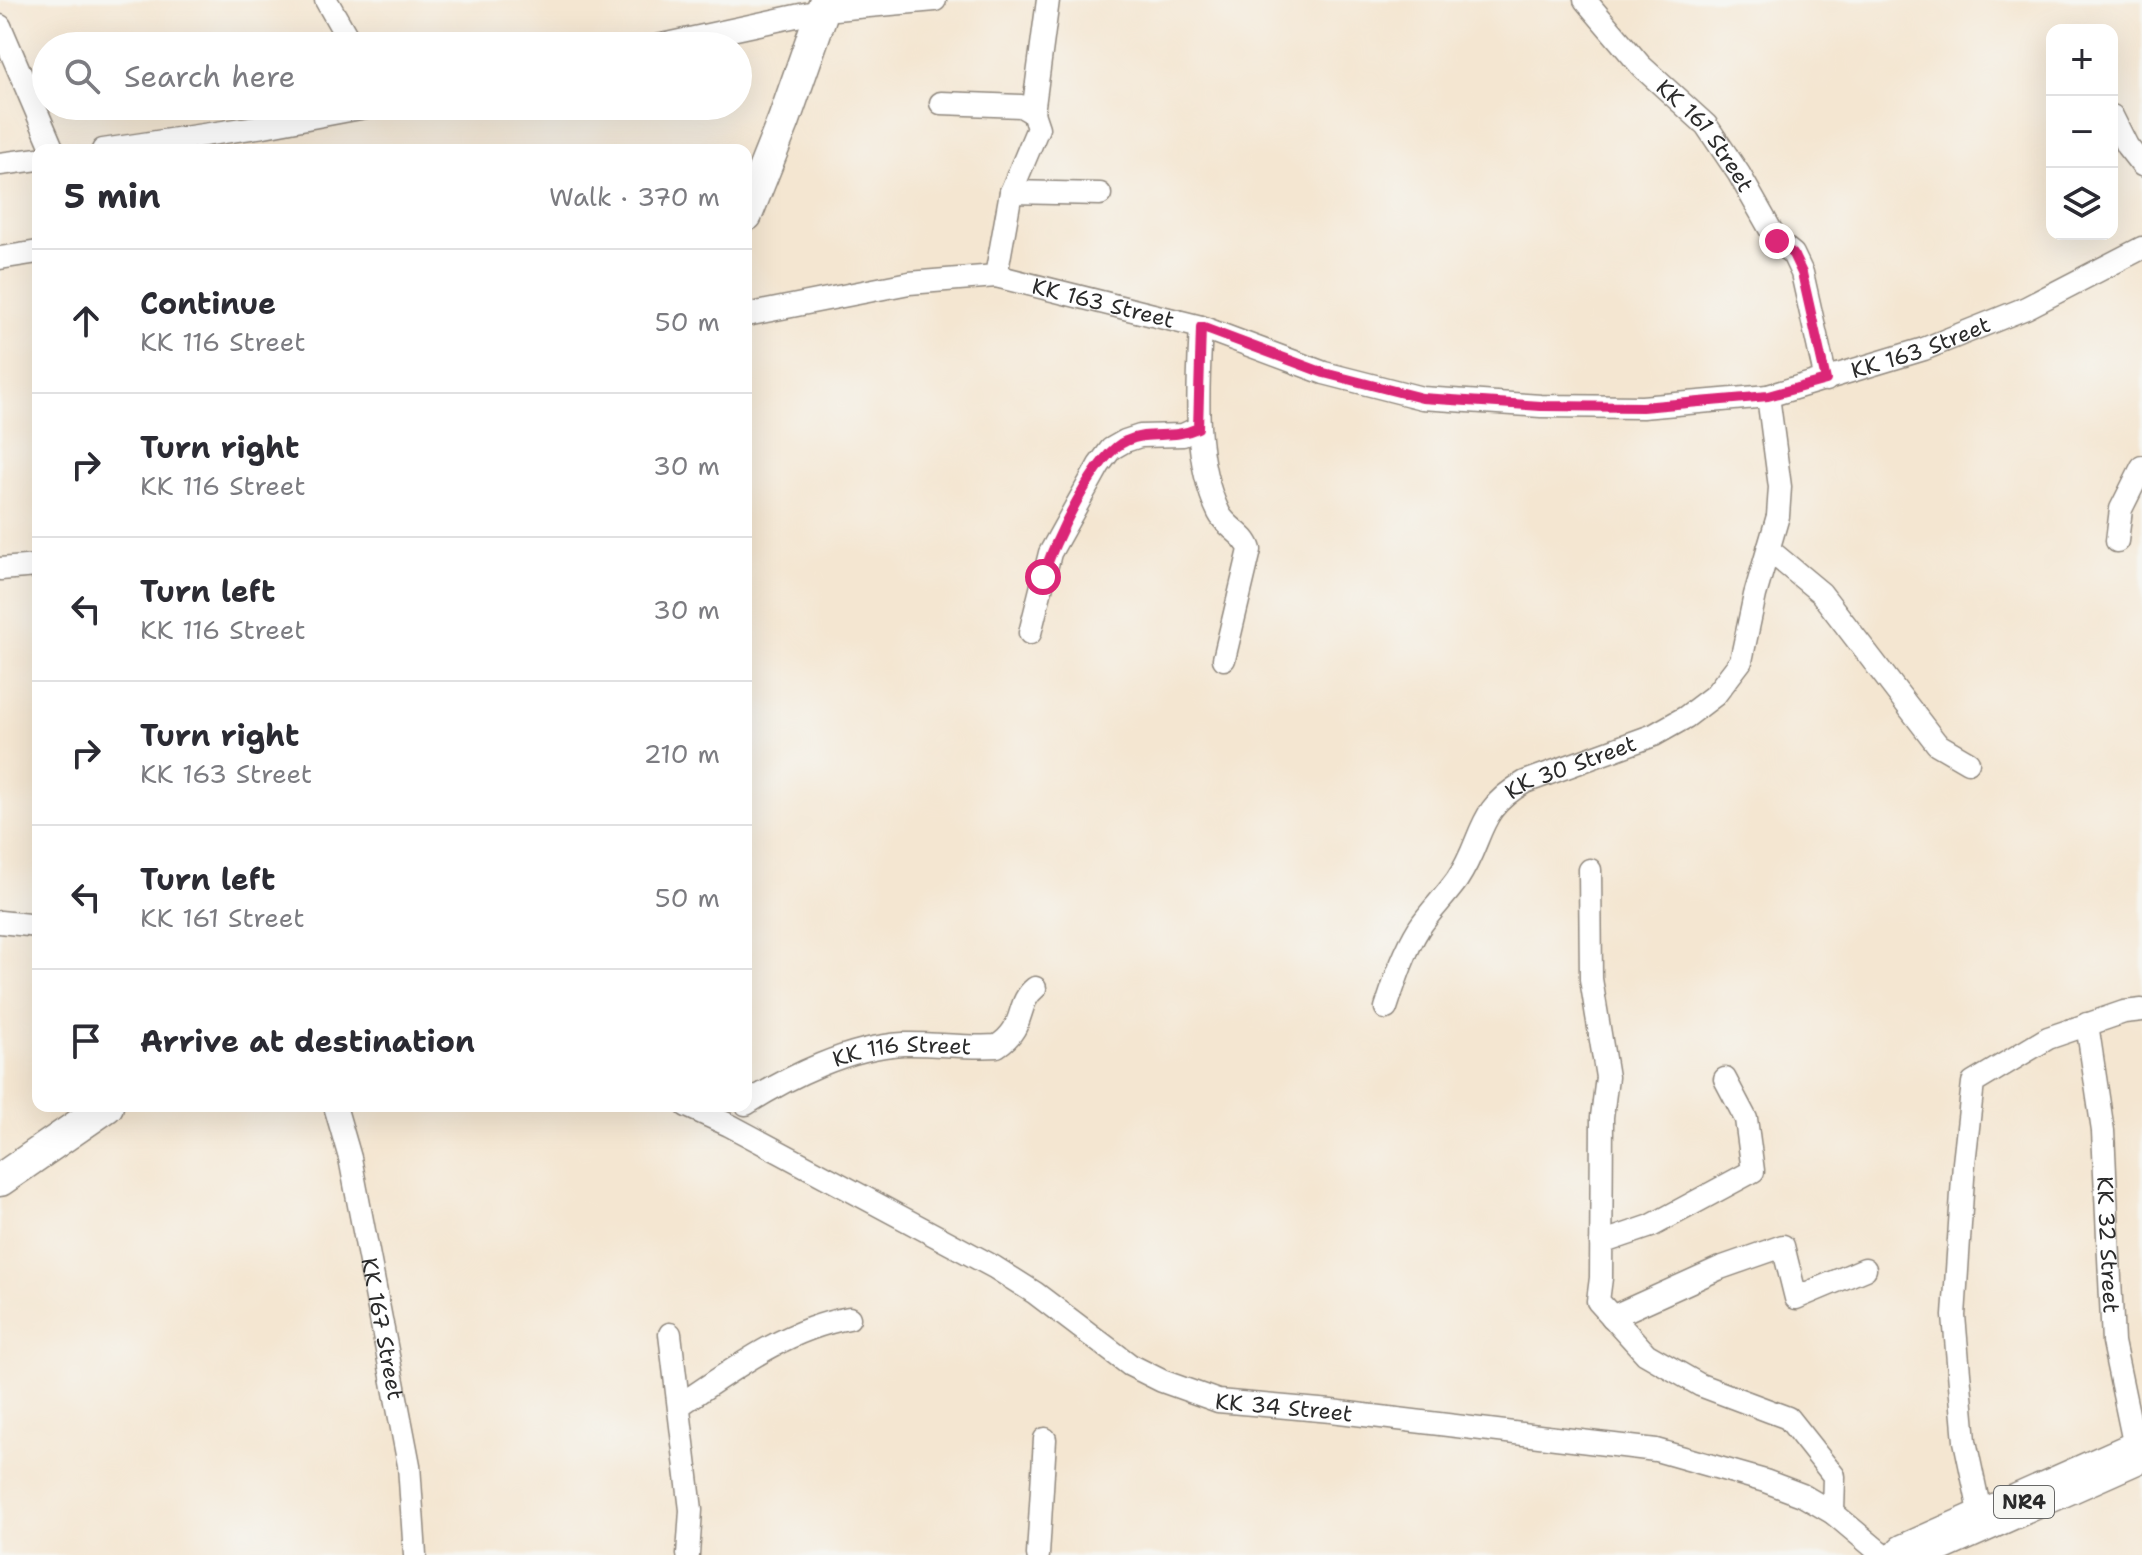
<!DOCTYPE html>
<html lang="en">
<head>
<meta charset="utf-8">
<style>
  :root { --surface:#fff; --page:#f7f7f7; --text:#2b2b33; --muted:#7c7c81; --line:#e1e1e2 }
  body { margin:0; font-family:"Shantell Sans",sans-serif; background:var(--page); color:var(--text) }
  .controls { position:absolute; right:24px; top:24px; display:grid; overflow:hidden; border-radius:16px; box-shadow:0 8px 32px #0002 }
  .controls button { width:72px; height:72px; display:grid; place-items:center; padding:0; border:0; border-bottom:2px solid var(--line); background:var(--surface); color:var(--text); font:40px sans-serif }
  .stop { position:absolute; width:24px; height:24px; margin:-18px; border:6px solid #db2777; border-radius:50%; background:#fff }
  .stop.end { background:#db2777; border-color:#fff; box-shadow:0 2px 8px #0008 }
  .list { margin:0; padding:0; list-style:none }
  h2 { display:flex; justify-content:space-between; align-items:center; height:104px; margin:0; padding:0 32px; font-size:34px }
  h2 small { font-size:26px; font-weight:400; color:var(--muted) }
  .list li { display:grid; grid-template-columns:52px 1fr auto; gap:24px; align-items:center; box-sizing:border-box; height:144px; padding:0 32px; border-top:2px solid var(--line) }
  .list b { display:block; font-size:30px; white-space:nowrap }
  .list p { margin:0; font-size:26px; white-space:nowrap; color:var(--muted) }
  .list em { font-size:26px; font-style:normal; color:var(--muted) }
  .icon { flex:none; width:44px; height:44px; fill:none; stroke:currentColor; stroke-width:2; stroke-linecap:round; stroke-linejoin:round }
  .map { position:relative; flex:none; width:2142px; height:1555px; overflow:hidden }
  .search { position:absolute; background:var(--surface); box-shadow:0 8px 32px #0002; left:32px; top:32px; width:720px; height:88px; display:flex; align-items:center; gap:20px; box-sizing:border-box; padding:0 28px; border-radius:44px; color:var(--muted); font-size:30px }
  .panel { position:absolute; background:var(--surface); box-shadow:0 8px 32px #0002; left:32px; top:144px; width:720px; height:968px; border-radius:16px }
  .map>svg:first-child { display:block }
</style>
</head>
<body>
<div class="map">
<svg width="2142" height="1555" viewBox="0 0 2142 1555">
  <rect width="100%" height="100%" fill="#f6f6f2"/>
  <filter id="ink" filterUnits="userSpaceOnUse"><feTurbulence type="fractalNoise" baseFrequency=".0125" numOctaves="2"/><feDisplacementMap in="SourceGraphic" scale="16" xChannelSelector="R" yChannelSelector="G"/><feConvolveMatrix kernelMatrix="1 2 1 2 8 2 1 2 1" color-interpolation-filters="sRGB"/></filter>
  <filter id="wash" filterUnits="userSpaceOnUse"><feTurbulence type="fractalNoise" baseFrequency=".006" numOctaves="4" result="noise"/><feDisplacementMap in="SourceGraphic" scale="32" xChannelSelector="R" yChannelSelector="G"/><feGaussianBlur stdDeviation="1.8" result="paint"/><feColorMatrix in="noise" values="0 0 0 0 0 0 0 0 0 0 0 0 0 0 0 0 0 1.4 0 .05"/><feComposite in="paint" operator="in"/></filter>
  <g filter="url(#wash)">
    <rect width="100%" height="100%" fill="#f4e6d1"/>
  </g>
  <g filter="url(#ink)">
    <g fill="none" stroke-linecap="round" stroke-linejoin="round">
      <g stroke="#90887e" stroke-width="25">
        <g id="street">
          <path d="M326 0 352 46"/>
          <path id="s1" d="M1585 0 1641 66 1706 125 1739 174 1777 241 1793 254 1802 273 1826 380"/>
          <path d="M0 26 53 150"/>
          <path d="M657 46 824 10 935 0"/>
          <path d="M941 103 1021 106 1033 113 1038 128 1011 192 996 276"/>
          <path d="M1033 113 1048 0"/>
          <path d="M2112 116 2127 146 2142 165"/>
          <path d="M103 150 264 126 371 106"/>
          <path d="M0 164 38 159"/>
          <path d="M1011 192 1100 194"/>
          <path d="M0 258 38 252"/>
          <path id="s2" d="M746 315 909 283 996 276 1201 327 1324 373 1422 398 1541 406 1642 407 1768 396 1924 349 2026 308 2142 248"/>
          <path d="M1201 327C1198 386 1192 458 1219 513 1226 528 1246 534 1250 550L1224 659"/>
          <path d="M2117 541 2121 509 2142 467"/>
          <path d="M1768 549 1821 593 1937 744 1968 762"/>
          <path d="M0 569 38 566"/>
          <path d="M1030 633 1050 553 1099 465 1111 449 1125 441 1140 436 1183 435 1198 428"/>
          <path d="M1590 870 1591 979 1607 1077 1602 1117 1601 1278 1598 1301 1646 1354 1700 1385 1788 1418 1834 1476 1833 1513"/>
          <path d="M0 922 38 926"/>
          <path id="s3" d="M1386 1008C1395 981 1404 952 1419 928 1430 911 1445 897 1457 880 1485 838 1475 810 1525 782L1654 735 1686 717 1715 695 1741 661 1755 595 1778 516 1780 487 1768 396"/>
          <path id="s4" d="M2087 1024 2103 1131 2113 1342 2136 1452"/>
          <path id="s5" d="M746 1104C790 1076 849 1047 903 1044 934 1043 965 1048 997 1046 1027 1027 1015 1004 1035 988"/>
          <path id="s6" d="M335 1106 350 1158 409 1465 415 1555"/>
          <path id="s7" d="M687 1106 729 1125 994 1267 1035 1293 1130 1365 1162 1381 1218 1401 1331 1411 1656 1450 1765 1481 1802 1495 1833 1513 1883 1555"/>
          <path d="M1601 1243 1651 1226 1753 1171 1746 1119 1725 1079"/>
          <path d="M1612 1317 1720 1268 1783 1246 1796 1298 1865 1269"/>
          <path d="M670 1334 691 1510 688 1555"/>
          <path d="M680 1405C732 1370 786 1329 849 1318"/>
          <path d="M1982 1521 1965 1441 1954 1316 1964 1163 1973 1083 2048 1038 2124 1012 2142 1010"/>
          <path d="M1038 1555 1045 1439"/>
        </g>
      </g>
      <g stroke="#90887e" stroke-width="35">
        <path id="secondary" d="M746 215 784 120 826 0
          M0 1180 107 1106"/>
      </g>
      <g stroke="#90887e" stroke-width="45">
        <path id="highway" d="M1906 1555 2142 1450"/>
      </g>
      <use href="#street" stroke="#fff" stroke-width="22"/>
      <use href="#secondary" stroke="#fff" stroke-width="32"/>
      <use href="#highway" stroke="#fff" stroke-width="42"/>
    </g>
  </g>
  <g fill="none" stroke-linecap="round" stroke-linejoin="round" filter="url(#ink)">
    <path stroke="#db2777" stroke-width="10" d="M1043 577C1052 545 1096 453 1126 441 1150 430 1172 440 1198 428L1201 327 1324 373 1422 398 1541 406 1642 407 1768 396 1826 380 1802 273 1793 254 1777 241"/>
  </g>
  <g text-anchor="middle" stroke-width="6" stroke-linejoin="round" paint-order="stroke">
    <rect fill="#f6f6f2" stroke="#686867" stroke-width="2" x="1994" y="1486" width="60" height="32" rx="6"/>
    <g font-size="20" font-weight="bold" fill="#2b2b2b">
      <text x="2024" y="1509">NR4</text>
    </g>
    <g font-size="22" fill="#2b2b2b" stroke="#f6f6f2">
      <text dy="8" stroke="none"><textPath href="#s1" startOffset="182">KK 161 Street</textPath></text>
      <text dy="8" stroke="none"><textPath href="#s2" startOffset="364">KK 163 Street</textPath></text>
      <text dy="8" stroke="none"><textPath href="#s2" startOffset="1204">KK 163 Street</textPath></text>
      <text dy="8" stroke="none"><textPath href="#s3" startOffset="318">KK 30 Street</textPath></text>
      <text dy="8" stroke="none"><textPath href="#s5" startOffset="168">KK 116 Street</textPath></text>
      <text dy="8" stroke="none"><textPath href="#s4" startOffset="222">KK 32 Street</textPath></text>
      <text dy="8" stroke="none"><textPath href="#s6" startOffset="228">KK 167 Street</textPath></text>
      <text dy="8" stroke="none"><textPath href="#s7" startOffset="676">KK 34 Street</textPath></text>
    </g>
  </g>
</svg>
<div class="controls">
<button>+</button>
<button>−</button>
<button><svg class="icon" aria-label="layers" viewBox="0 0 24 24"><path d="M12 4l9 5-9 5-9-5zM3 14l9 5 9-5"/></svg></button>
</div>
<div class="stop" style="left:1043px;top:577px"></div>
<div class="stop end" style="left:1777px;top:241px"></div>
<div class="search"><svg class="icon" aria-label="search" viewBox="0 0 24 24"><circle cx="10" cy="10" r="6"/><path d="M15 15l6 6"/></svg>Search here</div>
<section class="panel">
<h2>5 min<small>Walk · 370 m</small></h2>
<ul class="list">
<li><svg class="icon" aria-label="ahead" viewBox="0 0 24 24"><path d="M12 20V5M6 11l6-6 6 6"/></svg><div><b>Continue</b><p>KK 116 Street</p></div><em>50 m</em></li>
<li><svg class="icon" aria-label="right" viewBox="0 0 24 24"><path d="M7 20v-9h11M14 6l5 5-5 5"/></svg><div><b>Turn right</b><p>KK 116 Street</p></div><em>30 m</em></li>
<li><svg class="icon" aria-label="left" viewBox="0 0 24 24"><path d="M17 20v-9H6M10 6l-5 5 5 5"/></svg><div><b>Turn left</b><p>KK 116 Street</p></div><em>30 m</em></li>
<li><svg class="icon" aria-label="right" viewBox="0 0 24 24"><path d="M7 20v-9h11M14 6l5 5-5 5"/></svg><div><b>Turn right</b><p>KK 163 Street</p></div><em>210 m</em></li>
<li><svg class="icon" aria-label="left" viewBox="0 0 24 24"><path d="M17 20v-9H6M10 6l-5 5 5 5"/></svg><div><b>Turn left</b><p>KK 161 Street</p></div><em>50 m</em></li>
<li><svg class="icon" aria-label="arrive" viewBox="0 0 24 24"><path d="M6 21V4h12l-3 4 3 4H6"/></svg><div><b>Arrive at destination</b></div></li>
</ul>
</section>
</div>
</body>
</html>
